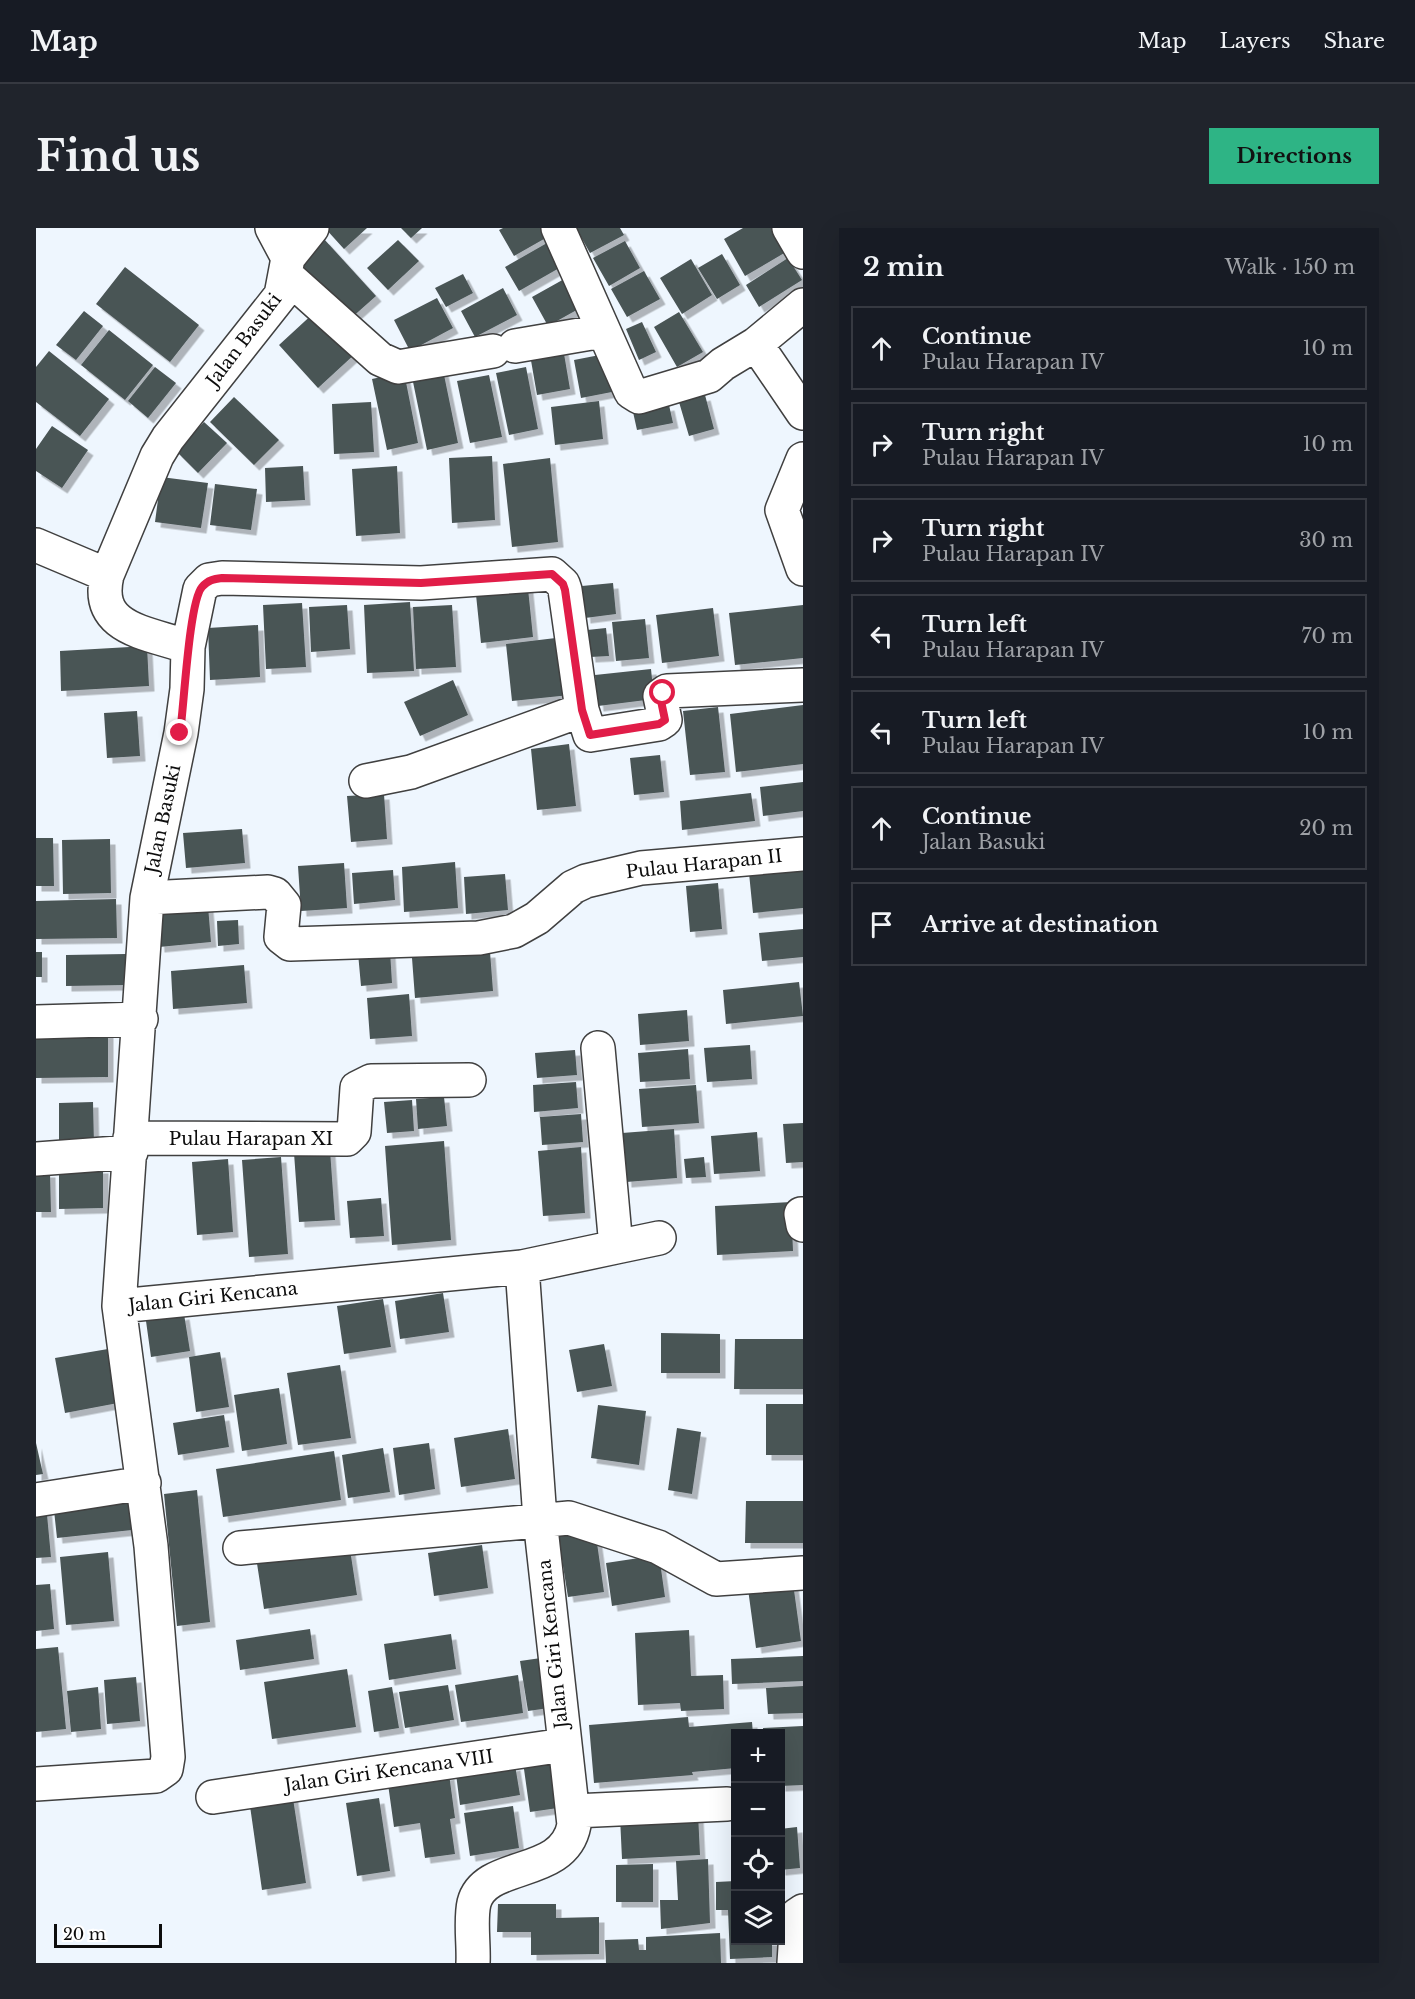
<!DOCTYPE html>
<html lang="en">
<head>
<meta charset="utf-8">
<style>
  :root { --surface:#171b24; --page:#20242c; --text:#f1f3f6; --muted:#9ea1a6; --line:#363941; --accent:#2eb485 }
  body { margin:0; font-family:"Libre Baskerville",serif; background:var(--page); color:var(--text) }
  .controls { position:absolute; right:18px; bottom:18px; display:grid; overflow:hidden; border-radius:0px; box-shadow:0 6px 24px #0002 }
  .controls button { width:54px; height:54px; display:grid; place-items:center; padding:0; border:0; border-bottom:2px solid var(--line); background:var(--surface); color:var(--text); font:30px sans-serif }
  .scale { position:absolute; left:18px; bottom:15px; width:108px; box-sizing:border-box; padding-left:6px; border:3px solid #0d0d0d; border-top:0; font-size:16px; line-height:21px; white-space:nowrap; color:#0d0d0d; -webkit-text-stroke:4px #fff; paint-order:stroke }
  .stop { position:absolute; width:18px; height:18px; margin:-14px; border:4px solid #e11d48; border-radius:50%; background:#fff }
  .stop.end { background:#e11d48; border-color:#fff; box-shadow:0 2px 6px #0008 }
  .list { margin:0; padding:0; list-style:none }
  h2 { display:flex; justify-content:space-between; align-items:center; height:78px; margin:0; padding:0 24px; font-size:26px }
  h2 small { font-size:20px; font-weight:400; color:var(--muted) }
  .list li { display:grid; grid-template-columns:39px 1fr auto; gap:18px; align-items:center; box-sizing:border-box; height:84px; margin:0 12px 12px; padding:0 12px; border:2px solid var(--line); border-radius:0px }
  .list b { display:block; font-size:22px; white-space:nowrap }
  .list p { margin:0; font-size:20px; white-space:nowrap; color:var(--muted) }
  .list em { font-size:20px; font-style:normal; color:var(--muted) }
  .icon { flex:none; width:33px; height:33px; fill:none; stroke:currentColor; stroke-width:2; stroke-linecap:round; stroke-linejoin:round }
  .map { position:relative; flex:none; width:767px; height:1735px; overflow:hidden; border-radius:0px }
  header { display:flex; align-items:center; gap:36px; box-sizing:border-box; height:84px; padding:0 30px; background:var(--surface); border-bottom:2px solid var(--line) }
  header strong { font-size:28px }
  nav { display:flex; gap:33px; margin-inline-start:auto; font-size:21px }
  .intro { display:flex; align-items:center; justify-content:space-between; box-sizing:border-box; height:144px; padding:0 36px }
  h1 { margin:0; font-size:42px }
  .button { padding:15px 27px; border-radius:0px; background:var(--accent); color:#111; font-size:21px; font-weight:700 }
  main { display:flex; gap:36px; padding:0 36px }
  aside { flex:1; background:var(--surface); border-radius:0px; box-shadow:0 6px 24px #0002 }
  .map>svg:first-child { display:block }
</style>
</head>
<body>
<header>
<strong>Map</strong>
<nav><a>Map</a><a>Layers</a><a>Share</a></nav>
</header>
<div class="intro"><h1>Find us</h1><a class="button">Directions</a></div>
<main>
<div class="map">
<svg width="767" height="1735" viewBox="0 0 767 1735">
  <defs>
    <filter id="shadow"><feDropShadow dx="5.5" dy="5.5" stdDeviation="0" flood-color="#0004"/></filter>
  </defs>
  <rect width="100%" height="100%" fill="#eef6fe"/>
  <path fill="#4a5455" filter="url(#shadow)" d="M289 0H331L308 21Z
    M365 0H386L375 10Z
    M467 0H511L515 7 478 28 463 2Z
    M540 0H584L588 7 554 25Z
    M707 0H735L750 24 709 48 688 11Z
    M288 11 340 68 313 92 262 35Z
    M362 12 383 33 352 62 331 40Z
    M589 13 604 40 573 58 557 30Z
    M511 15 525 39 483 63 469 39Z
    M686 26 704 57 681 71 662 40Z
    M752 30 766 52 723 79 710 57Z
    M655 31 676 67 646 86 624 50Z
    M89 39 163 97 134 134 60 76Z
    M608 43 624 71 591 89 575 61Z
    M427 46 437 65 410 79 399 60Z
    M530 50 546 79 512 98 496 69Z
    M467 60 481 87 439 109 425 83Z
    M401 70 417 100 374 123 358 92Z
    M281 82 320 125 282 160 243 117Z
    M48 83 67 98 40 132 20 117Z
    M643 84 667 124 641 139 618 99Z
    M606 94 620 124 603 132 590 101Z
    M73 102 117 137 89 172 45 137Z
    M526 114 534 161 501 167 493 121Z
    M13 123 73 171 44 208 0 174V139Z
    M574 125 581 163 545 170 538 132Z
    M119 139 140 155 112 190 92 173Z
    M490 139 502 201 473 207 460 145Z
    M407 142 422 215 391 222 376 149Z
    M368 144 382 215 351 222 336 151Z
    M453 147 466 209 434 215 421 153Z
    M669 167 678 201 653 208 643 174Z
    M198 169 243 212 218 237 174 194Z
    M563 173 567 211 519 217 515 179Z
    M335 174 338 224 298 226 296 176Z
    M633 177 637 195 601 202 597 184Z
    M168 194 191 215 162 245 140 223Z
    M16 198 52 222 26 260 0 243V221Z
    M456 228 459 292 416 295 413 230Z
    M514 230 522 314 476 319 467 236Z
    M267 238 269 272 230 274 229 240Z
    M361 238 364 305 320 308 316 241Z
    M125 249 172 255 165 300 119 294Z
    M179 256 221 261 215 302 174 297Z
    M491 351 497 409 445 415 439 357Z
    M577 355 580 386 549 390 546 358Z
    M374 374 378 443 331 445 328 377Z
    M266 375 270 439 230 441 227 377Z
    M311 377 314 421 275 424 273 379Z
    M416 377 420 439 380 441 377 379Z
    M767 377V430L699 437 693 385Z
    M677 380 683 428 626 435 620 387Z
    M609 391 613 430 580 433 576 394Z
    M222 397 224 449 174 452 172 400Z
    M570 400 573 428 554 429 551 402Z
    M528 409 534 467 476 473 470 416Z
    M111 418 113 458 25 463 24 423Z
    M615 441 618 471 562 478 559 447Z
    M417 452 432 487 384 508 368 474Z
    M767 477V536L700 544 694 486Z
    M682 479 689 544 654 547 647 483Z
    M101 483 104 528 71 530 68 485Z
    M533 516 540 578 501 582 495 521Z
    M624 527 628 564 598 567 594 530Z
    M767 554V583L727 588 724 559Z
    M715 565 719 593 646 602 644 573Z
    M348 566 351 611 315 614 311 568Z
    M206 601 209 635 150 640 147 605Z
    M0 610H17L18 658H0Z
    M74 611 75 665 27 666 26 612Z
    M767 629V680L717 685 712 635Z
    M419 634 422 680 368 684 366 639Z
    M308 635 311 680 265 683 262 638Z
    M357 642 359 672 318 676 316 645Z
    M469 646 472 682 430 686 428 649Z
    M682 655 686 701 654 704 650 658Z
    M80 671 81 710 0 711V673Z
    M172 678 175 714 123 719 120 682Z
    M202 692 203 716 182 718 181 693Z
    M767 701V729L726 733 723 705Z
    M354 723 356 755 325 758 322 725Z
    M0 724H6V749H0Z
    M454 724 457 763 379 770 376 730Z
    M90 726 91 757 30 758V727Z
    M208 737 211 775 137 781 135 743Z
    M763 754 767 788 690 796 687 762Z
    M373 766 376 808 334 811 331 770Z
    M651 782 653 813 604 817 602 786Z
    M72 797V849L0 850V799Z
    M714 817 716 851 671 854 668 820Z
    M652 821 654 851 604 854 602 825Z
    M539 822 541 847 501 850 499 825Z
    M540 854 542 880 498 884 497 857Z
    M660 857 663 895 606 899 603 861Z
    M408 869 411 898 382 901 380 871Z
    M376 872 378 903 351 905 348 874Z
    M57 874 58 917H23V875Z
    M545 886 547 914 506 917 504 889Z
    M767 895V934L750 935 747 896Z
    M638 901 641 950 590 954 586 905Z
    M721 904 724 943 678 946 675 908Z
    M408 913 415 1012 356 1017 349 918Z
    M545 919 549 985 507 988 502 923Z
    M294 922 299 992 263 994 258 925Z
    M245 929 252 1026 213 1029 206 932Z
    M668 929 670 949 650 950 648 931Z
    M192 931 197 1004 161 1007 156 934Z
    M23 940H67V980L23 981Z
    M0 944H14L15 984H0Z
    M345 970 348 1008 314 1010 311 973Z
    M755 974 757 1023 681 1027 679 978Z
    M407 1065 413 1104 364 1111 359 1073Z
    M347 1071 355 1119 308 1126 301 1078Z
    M148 1086 154 1123 115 1129 110 1093Z
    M625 1105 684 1106V1145H625Z
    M699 1111H767V1161H698Z
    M568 1116 576 1158 541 1164 533 1122Z
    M72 1121 82 1175 29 1185 19 1130Z
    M184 1124 193 1179 160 1184 153 1129Z
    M304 1137 315 1210 262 1217 251 1145Z
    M243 1160 251 1216 206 1223 198 1167Z
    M730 1176H767V1227H730Z
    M562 1177 610 1183 603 1237 555 1230Z
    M188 1187 193 1219 142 1227 137 1195Z
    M641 1200 665 1204 656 1266 632 1262Z
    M472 1201 479 1251 425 1259 418 1210Z
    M0 1215 7 1246 0 1247Z
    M393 1215 399 1261 363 1267 357 1220Z
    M347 1220 354 1264 312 1270 306 1227Z
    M298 1223 305 1272 187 1289 180 1241Z
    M161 1262 174 1394 141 1398 128 1266Z
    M93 1266 96 1302 21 1310 17 1273Z
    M710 1273H767V1315H709Z
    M0 1276H10L15 1329 0 1330Z
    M559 1301 568 1364 532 1369 522 1307Z
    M313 1315 321 1367 228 1381 220 1329Z
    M446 1317 452 1360 398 1368 392 1325Z
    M72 1324 78 1393 30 1397 24 1329Z
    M623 1327 629 1369 576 1378 570 1335Z
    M757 1355 765 1413 720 1420 712 1361Z
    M14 1356 18 1401 0 1403V1357Z
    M274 1401 278 1431 204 1442 200 1412Z
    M653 1402 655 1448 687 1447 688 1481 645 1483 644 1475 602 1477 599 1405Z
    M415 1406 420 1441 353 1452 348 1416Z
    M22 1419 30 1501 0 1504V1421Z
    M767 1428V1453L696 1456 695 1431Z
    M512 1429 520 1479 492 1483 484 1433Z
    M311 1441 320 1499 236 1511 228 1454Z
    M482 1447 487 1485 425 1494 419 1457Z
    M100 1449 104 1493 71 1496 68 1452Z
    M412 1457 418 1492 369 1500 363 1464Z
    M767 1458V1485L732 1486 730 1460Z
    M62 1459 65 1501 35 1504 31 1463Z
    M356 1459 363 1500 338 1504 332 1463Z
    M652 1489 653 1499 716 1494 717 1506H700V1540L656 1544 657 1547 558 1555 553 1497Z
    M767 1498V1557L744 1558V1506H727V1500Z
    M522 1529 529 1579 494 1584 487 1534Z
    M479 1537 484 1567 424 1577 420 1546Z
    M413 1546 419 1590 414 1591 419 1626 389 1630 384 1595 358 1599 352 1556Z
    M256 1564 270 1655 226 1662 213 1571Z
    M343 1570 354 1643 321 1648 310 1575Z
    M477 1578 483 1620 434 1628 428 1585Z
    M662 1585 664 1627 586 1631 584 1589Z
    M761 1599 764 1640 744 1642V1601Z
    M672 1631 674 1695 625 1701 624 1672H642L640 1633Z
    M617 1636V1674H580V1637Z
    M700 1653V1712H736V1729L694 1731 692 1682H680V1654Z
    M462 1676H520V1690L563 1689V1726L495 1727V1704H461Z
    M684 1705 685 1735H570L569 1712 602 1711 603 1722H610V1709Z"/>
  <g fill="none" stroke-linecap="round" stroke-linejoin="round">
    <g stroke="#404040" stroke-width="36">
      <path id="street" d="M522 0 595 164 603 169 673 148 687 136 720 116
        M753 0 767 24
        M252 30 276 0
        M250 47 344 131 362 139 457 123
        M767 77 720 116 767 185
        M479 118 567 103
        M767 231 746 282 767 341
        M0 317 71 347
        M152 419 164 361 173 352 186 350 385 355 516 346 527 356 529 362 546 482 554 507 623 496 629 492 624 468 631 463 767 457
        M330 553 375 544 546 482
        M111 670 232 664 239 666 248 677 245 709 254 716 443 710 478 703 501 690 537 659 550 653 605 640 767 626
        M0 794 105 791
        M94 910 311 911 318 904 321 860 335 853 433 852
        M0 931 95 924
        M765 986 767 997
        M580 1019 623 1010
        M486 1039 580 1019 562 820
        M83 1078 486 1039 504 1291 538 1597C528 1651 449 1632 438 1675 434 1692 438 1717 437 1735
        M0 1272 108 1255
        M204 1320 533 1290 622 1319 680 1351 767 1345
        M0 1556 120 1548 130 1541 132 1529 115 1318 83 1078 111 670 145 505 151 461 152 419C111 404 58 402 71 347L121 228 132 210 245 67 252 30 236 0
        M177 1569 528 1517
        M538 1583 691 1576
        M758 1735 761 1687 767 1683"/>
    </g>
    <use href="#street" stroke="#fff" stroke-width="33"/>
  </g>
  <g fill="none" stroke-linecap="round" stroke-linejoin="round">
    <path stroke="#e11d48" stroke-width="8" d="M144 505C148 479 153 374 166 359 172 352 178 351 186 350L385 355 516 346 527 356 529 362 546 482 554 507 623 496 629 492 624 468 627 465"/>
  </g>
  <g text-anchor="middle" stroke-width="6" stroke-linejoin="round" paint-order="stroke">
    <g font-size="18" fill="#0d0d0d" stroke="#fff">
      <text transform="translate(208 112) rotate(-53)" y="6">Jalan Basuki</text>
      <text transform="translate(127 591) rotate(-78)" y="6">Jalan Basuki</text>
      <text transform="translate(668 636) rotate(-6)" y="6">Pulau Harapan II</text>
      <text x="215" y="917">Pulau Harapan XI</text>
      <text transform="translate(177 1069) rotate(-6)" y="6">Jalan Giri Kencana</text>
      <text transform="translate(517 1416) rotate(-96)" y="6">Jalan Giri Kencana</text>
      <text transform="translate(353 1543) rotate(-8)" y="6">Jalan Giri Kencana VIII</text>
    </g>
  </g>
</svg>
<div class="controls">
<button>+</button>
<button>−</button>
<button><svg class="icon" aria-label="locate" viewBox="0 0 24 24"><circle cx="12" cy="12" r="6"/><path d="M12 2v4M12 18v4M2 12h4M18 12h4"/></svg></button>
<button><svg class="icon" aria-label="layers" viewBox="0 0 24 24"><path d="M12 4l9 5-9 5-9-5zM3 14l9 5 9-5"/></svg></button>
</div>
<div class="scale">20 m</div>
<div class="stop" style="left:627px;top:465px"></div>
<div class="stop end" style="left:144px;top:505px"></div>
</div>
<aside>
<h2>2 min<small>Walk · 150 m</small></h2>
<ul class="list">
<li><svg class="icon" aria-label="ahead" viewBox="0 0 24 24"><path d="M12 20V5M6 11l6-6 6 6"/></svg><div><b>Continue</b><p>Pulau Harapan IV</p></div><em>10 m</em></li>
<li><svg class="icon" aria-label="right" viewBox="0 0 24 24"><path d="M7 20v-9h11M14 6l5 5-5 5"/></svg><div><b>Turn right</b><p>Pulau Harapan IV</p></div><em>10 m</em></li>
<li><svg class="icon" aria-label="right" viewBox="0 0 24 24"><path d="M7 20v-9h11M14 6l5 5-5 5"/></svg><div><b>Turn right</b><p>Pulau Harapan IV</p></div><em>30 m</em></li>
<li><svg class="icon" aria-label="left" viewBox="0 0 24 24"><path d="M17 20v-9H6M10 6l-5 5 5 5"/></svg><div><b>Turn left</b><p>Pulau Harapan IV</p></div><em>70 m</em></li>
<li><svg class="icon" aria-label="left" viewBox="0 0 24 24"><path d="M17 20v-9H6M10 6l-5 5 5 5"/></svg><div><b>Turn left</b><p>Pulau Harapan IV</p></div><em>10 m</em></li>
<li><svg class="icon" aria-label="ahead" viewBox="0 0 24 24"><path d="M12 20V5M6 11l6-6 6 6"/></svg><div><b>Continue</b><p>Jalan Basuki</p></div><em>20 m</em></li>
<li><svg class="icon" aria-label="arrive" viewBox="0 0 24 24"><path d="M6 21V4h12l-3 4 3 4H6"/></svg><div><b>Arrive at destination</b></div></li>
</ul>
</aside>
</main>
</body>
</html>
